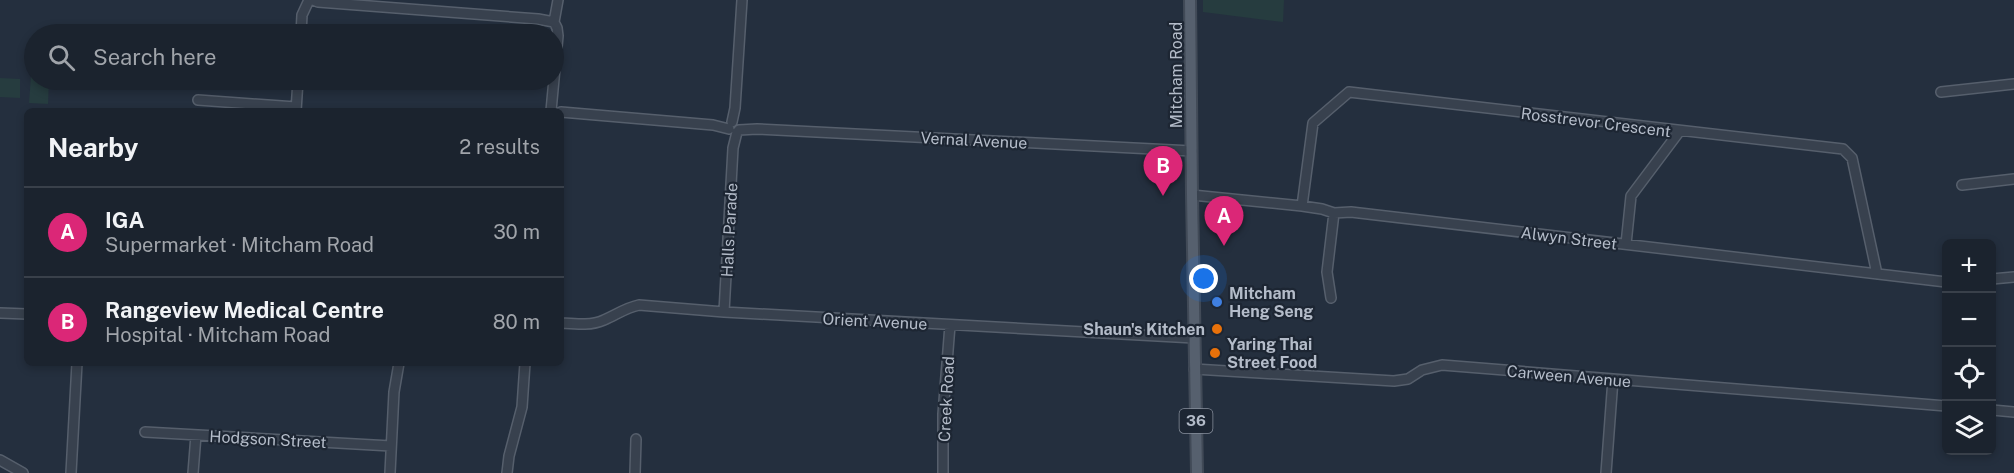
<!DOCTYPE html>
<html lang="en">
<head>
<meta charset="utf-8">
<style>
  :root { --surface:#1b232e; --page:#242b36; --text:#f1f3f6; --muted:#a0a4aa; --line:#39404a; --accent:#db2777 }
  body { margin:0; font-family:"Public Sans",sans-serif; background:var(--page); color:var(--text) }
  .controls { position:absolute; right:18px; bottom:18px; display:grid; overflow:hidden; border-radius:9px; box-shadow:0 3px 9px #0003 }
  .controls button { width:54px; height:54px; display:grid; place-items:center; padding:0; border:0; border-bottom:2px solid var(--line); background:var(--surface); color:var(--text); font:30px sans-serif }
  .you { position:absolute; left:1204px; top:279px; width:21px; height:21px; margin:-15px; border:4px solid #fff; border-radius:50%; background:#1a73e8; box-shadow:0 0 0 9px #1a73e833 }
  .badge { display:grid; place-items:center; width:39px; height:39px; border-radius:50%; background:var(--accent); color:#fff; font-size:20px; font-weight:700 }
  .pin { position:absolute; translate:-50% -50px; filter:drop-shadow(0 2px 3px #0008) }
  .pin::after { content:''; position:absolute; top:32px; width:21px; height:18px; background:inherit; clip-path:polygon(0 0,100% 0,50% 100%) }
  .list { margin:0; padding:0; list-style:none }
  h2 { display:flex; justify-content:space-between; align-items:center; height:78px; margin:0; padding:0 24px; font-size:26px }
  h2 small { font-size:20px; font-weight:400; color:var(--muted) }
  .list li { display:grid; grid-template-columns:39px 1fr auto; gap:18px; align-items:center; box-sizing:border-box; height:90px; padding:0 24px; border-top:2px solid var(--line) }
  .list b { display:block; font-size:22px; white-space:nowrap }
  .list p { margin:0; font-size:20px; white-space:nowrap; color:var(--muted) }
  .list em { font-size:20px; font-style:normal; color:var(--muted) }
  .icon { flex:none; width:33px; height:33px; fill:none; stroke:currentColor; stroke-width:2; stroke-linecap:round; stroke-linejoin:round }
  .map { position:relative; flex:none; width:2014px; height:473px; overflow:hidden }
  .search { position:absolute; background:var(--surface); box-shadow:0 3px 9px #0003; left:24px; top:24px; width:540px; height:66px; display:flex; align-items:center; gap:15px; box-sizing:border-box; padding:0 21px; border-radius:33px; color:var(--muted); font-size:22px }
  .panel { position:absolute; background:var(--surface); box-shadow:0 3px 9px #0003; left:24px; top:108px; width:540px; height:258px; border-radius:9px }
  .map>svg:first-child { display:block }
</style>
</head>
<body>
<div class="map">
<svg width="2014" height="473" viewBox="0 0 2014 473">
  <rect width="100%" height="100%" fill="#242f3e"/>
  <path fill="#263c3f" d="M1203 0H1284L1283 22 1203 12Z
    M31 76H34V80H49L48 104 29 103Z
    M0 78 20 79V98L0 97Z"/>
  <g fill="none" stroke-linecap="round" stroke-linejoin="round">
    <g stroke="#565f6c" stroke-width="12">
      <path id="minor" d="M313 0 318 2 538 19 554 22
        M301 34 302 15 309 0
        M1941 92 2014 84
        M198 100 296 107
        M296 111 298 80
        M551 111 558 36 557 28 554 22 558 0
        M561 112 713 125 729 129
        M732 122 735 108 742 0
        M739 130 757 129 1192 151
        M1962 185 2014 179
        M1192 195 1302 206 1322 209 1334 213 1351 212 1946 282
        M1302 206 1313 123 1349 92 1843 149 1852 158 1877 274
        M1626 244 1631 196 1679 132
        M1992 279 2014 277
        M1331 298 1327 272 1334 213
        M724 312 733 148 737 132
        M0 313 27 314
        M561 323C575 324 591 326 604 320 616 315 625 308 639 305L724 312 1194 338
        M1194 369 1394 381 1408 379 1422 370 1442 365 1946 406
        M1992 410 2014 412
        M145 432 391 446
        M0 460 23 473
        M71 473 77 363
        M193 473 196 435
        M390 473 394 392 399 363
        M507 473 509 456 522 407 525 363
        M635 473 636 439
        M943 473V414L950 325
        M1606 473 1613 379"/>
    </g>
    <g stroke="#414a57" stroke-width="14">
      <path id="major" d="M1190 0 1192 195 1197 473"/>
    </g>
    <use href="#minor" stroke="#38414e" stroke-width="9"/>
    <use href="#major" stroke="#56606e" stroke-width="10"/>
  </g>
  <circle fill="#3f7fe0" stroke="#1d2633" stroke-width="2" cx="1217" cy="302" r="6"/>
  <g fill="#e8710a" stroke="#1d2633" stroke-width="2">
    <circle cx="1217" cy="329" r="6"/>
    <circle cx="1215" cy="353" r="6"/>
  </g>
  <g text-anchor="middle" stroke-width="4.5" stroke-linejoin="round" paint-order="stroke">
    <rect fill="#1d2633" stroke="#878f9c" stroke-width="1.5" x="1179.5" y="409" width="33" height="24" rx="4.5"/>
    <g font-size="15" font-weight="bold" fill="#b4bcc9">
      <text x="1196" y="426">36</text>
    </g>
    <g font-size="16" fill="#b4bcc9" stroke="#1d2633">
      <text transform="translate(1176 75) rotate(-90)" y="6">Mitcham Road</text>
      <text transform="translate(1596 122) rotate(7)" y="6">Rosstrevor Crescent</text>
      <text transform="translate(974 140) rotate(3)" y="6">Vernal Avenue</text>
      <text transform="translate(729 230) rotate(-87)" y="6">Halls Parade</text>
      <text transform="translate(1569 238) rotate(7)" y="6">Alwyn Street</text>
      <text transform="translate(875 321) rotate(3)" y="6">Orient Avenue</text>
      <text transform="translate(1569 376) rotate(5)" y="6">Carween Avenue</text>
      <text transform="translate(946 399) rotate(-87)" y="6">Creek Road</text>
      <text transform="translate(268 439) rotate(3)" y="6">Hodgson Street</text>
    </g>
    <g font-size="16" font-weight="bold" fill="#b4bcc9" stroke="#1d2633" text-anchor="start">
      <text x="1229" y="299">Mitcham<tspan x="1229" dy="18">Heng Seng</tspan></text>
      <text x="1205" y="335" text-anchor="end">Shaun's Kitchen</text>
      <text x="1227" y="350">Yaring Thai<tspan x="1227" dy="18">Street Food</tspan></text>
    </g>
  </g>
</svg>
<div class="controls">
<button>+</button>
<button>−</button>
<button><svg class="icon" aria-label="locate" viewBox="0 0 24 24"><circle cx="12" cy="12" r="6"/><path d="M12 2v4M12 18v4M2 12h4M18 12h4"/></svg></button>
<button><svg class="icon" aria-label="layers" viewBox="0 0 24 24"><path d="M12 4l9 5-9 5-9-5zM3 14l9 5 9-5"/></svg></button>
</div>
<div class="you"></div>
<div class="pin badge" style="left:1224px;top:246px">A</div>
<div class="pin badge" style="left:1163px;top:196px">B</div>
<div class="search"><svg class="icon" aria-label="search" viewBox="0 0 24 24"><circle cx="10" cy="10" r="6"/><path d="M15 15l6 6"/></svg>Search here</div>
<section class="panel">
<h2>Nearby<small>2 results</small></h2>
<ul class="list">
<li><span class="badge">A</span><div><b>IGA</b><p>Supermarket · Mitcham Road</p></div><em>30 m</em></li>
<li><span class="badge">B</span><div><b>Rangeview Medical Centre</b><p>Hospital · Mitcham Road</p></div><em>80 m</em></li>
</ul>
</section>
</div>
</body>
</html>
